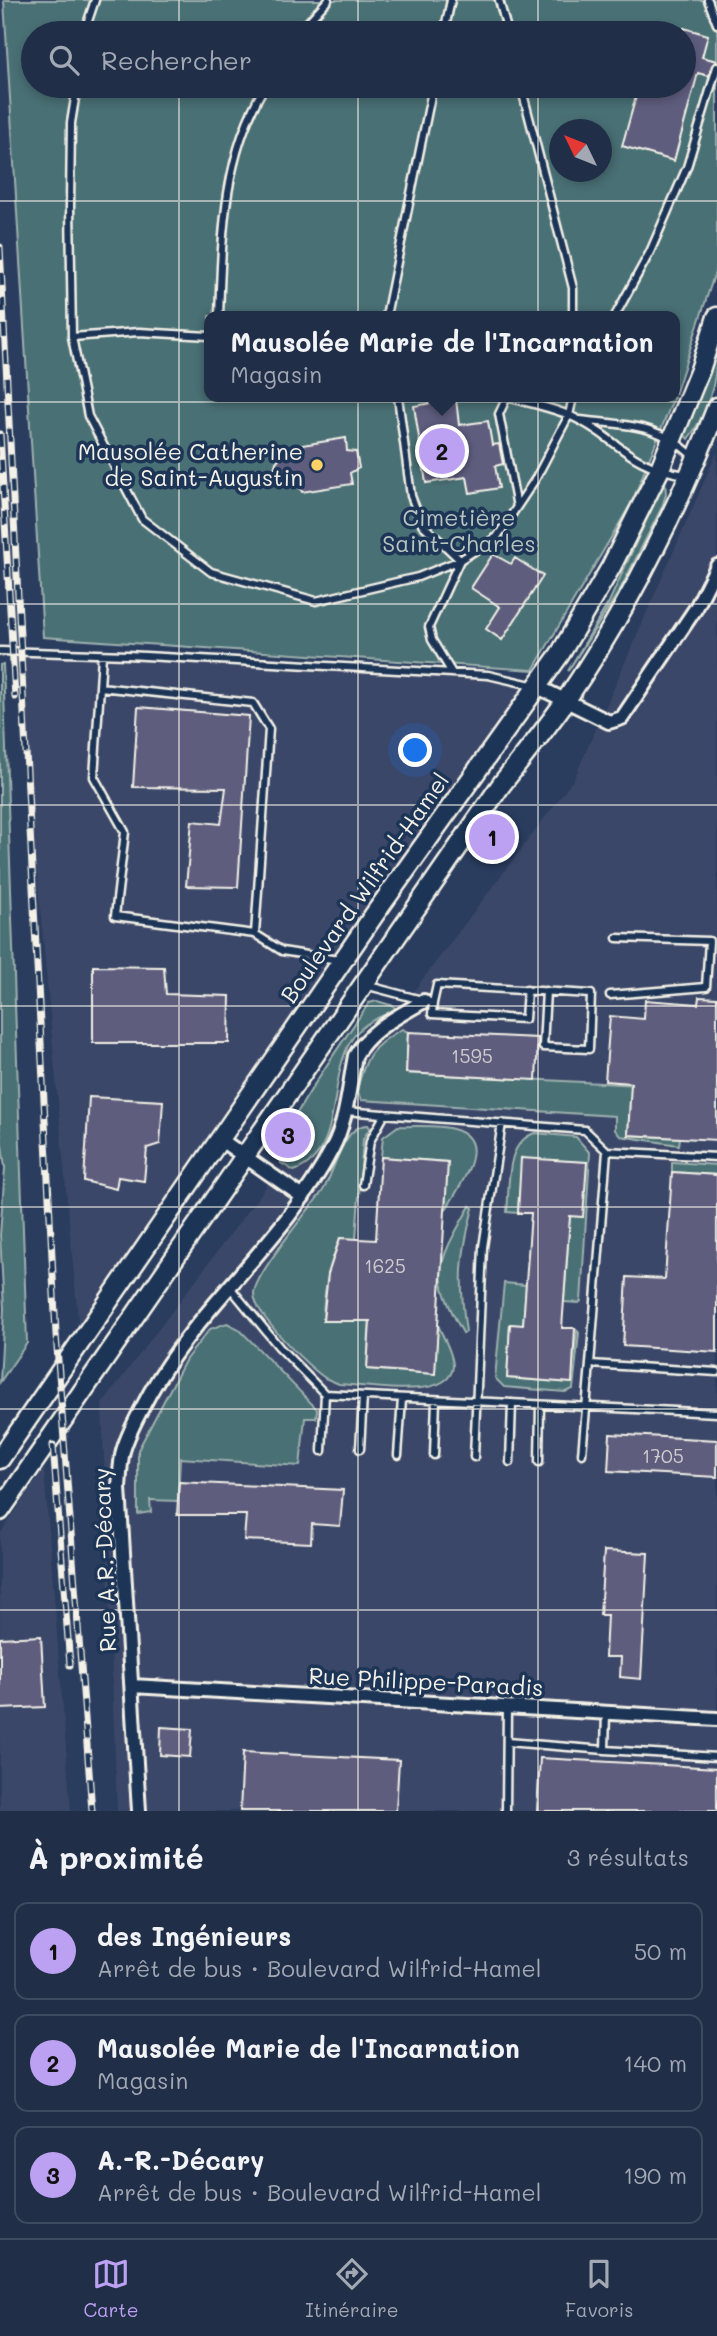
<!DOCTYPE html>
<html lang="fr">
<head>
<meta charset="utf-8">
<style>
  :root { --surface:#202e47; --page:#2d3a52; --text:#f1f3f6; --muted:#a2a8b4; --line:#3d4a60; --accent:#bca0f2 }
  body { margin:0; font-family:Mali,sans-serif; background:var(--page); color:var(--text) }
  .compass { position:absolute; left:549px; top:119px; width:63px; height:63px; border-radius:50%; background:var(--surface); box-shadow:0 4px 10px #0003; rotate:313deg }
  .you { position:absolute; left:416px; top:751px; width:24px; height:24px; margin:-18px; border:5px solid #fff; border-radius:50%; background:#1a73e8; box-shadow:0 0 0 10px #1a73e833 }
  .badge { display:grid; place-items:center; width:46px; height:46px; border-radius:50%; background:var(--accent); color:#111; font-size:23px; font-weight:700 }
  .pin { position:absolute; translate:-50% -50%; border:4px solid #fff; box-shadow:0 2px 7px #0006 }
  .popup { position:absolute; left:204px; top:311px; width:476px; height:91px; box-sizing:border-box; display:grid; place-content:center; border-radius:14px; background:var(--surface); filter:drop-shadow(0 2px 5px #0005); font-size:23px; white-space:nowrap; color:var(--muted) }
  .popup b { font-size:26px; color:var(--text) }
  .popup::after { content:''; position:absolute; left:50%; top:100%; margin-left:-14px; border:14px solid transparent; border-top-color:var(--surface) }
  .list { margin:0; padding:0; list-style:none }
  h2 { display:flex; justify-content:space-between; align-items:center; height:91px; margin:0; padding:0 28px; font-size:30px }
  h2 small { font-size:23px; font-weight:400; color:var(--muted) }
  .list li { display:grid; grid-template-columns:46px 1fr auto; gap:21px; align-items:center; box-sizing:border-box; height:98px; margin:0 14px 14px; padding:0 14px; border:2px solid var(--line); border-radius:14px }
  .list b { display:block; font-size:26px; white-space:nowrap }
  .list p { margin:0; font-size:23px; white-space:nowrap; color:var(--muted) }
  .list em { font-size:23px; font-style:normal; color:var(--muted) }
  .icon { flex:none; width:38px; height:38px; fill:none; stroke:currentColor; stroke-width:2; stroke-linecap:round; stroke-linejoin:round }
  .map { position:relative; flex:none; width:717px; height:1811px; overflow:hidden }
  .search { position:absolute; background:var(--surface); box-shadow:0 4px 10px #0003; left:21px; right:21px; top:21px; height:77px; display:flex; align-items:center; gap:18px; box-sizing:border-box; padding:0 24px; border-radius:38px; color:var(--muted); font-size:26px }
  .sheet { height:427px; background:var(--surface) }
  nav { display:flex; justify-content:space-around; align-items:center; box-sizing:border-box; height:98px; border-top:2px solid var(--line); background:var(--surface); font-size:19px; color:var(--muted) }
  nav a { display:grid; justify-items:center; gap:4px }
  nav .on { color:var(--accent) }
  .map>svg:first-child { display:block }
</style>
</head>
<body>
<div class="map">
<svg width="717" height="1811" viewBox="0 0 717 1811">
  <rect width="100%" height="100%" fill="#2a3d5f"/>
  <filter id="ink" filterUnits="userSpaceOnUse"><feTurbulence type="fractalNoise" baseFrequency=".0143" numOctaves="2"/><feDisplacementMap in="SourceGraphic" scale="14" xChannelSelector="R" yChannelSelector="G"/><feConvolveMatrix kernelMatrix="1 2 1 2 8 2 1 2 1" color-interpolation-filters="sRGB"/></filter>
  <g filter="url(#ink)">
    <path fill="#3a4768" d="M717 452V1811H117L102 1404 574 779Z
      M127 655 488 675 538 687 77 1349 78 1319 17 657Z
      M44 1469 71 1811H0V1534Z"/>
    <path fill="#487075" stroke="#9eb0ae" stroke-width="2" fill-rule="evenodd" d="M4 0H717V266L675 395V316H209V397H674L632 502 533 670 43 637ZM33 33H684V86H33ZM560 130H602V172H560Z
      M717 349C717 381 708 413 688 439L684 434Z
      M665 479 666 494 662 507 620 590 568 671 609 602Z
      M3 664 27 1343 0 1382 4 1309 0 1235 5 1168 0 1129V665Z
      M377 1001 394 1006 395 1010C379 1017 365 1022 354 1036 325 1075 347 1152 294 1171L281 1163 279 1155C280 1129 351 1029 369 1003Z
      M402 1029 408 1032 406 1073 717 1089V1104L630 1099 628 1135 680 1138 679 1145 620 1136 615 1130V1116L361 1100 357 1090C366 1056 370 1047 402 1029Z
      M368 1125 370 1128 363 1139 356 1239 340 1238C329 1265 323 1292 323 1321H359L370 1316 367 1369 434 1374 438 1325C443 1337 453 1353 453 1366 451 1402 365 1385 339 1384L325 1378C308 1366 253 1314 254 1293 256 1273 306 1213 322 1192 335 1172 342 1125 368 1125Z
      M398 1126C415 1127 436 1124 453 1129 496 1140 457 1190 445 1211L447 1162 381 1157 383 1137Z
      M535 1133 576 1137 590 1153 581 1301 579 1303 564 1302 570 1216 582 1217 522 1158 518 1213 507 1212C510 1186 504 1143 535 1133Z
      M672 1162 717 1165V1175L672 1172Z
      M470 1206 473 1208C460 1258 459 1281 466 1332L463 1333C429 1272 438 1263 470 1206Z
      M504 1283 526 1285 523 1325 510 1324 507 1378 571 1383 577 1330 579 1333 573 1389 565 1392 504 1387 495 1378Z
      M227 1323 239 1329 317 1409 316 1418H305L300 1466 180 1458 178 1501 150 1500 151 1512 138 1514V1450L186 1359 210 1329Z"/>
    <path fill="#5e5d7e" stroke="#f4f1e8" stroke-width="2" d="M684 28 708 35 702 57 717 61 712 65 709 76 698 73 674 161 622 146 639 86H684Z
      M456 399 459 425 488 421 492 445 499 444 503 464 495 466 499 488 470 493 467 477 426 483 414 406Z
      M346 438 347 451 356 452 359 468 350 473 352 484 302 492 299 486 279 483 273 473 276 462 284 453 297 452 296 446Z
      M493 554 511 564 515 558 543 576 502 640 486 629 500 607 471 588Z
      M138 707 249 716 238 887 186 886 192 821 221 824 226 788 133 787Z
      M93 966 164 967 166 994 230 996 229 1043H93Z
      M699 997 717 998V1140L628 1135 631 1083 605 1081 610 1016 644 1019 645 1000 698 1004Z
      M408 1032 538 1038 536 1080 406 1073Z
      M89 1097 163 1101 160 1144 147 1148 144 1181 118 1177 116 1189 84 1181Z
      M381 1157 448 1162 435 1374 367 1369 370 1321H323L328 1274 340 1238 376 1240Z
      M521 1158 587 1162 583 1217 570 1216 562 1328H575L572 1383 507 1378 510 1324 523 1325 531 1213H518Z
      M672 1172 717 1175V1352L623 1346 627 1277 665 1279Z
      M610 1434 717 1440V1477L608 1471Z
      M179 1482 343 1490 340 1526 312 1524 311 1543 244 1540 246 1515H177Z
      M604 1551 648 1553 641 1679 620 1677 621 1657H605L607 1615H600Z
      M41 1636 45 1707 0 1709V1638Z
      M161 1727 192 1729 190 1757 160 1755Z
      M243 1752 399 1760 396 1811H240Z
      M540 1758 717 1768V1811H537Z"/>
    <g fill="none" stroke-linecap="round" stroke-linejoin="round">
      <g stroke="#f4f1e8" stroke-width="11">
        <path id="service" d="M499 0 508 33
          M708 0 717 24
          M84 33 95 0
          M298 33 328 0
          M444 33 451 0
          M77 86 71 123 70 206 72 337 88 416 142 519 211 572 316 601 418 577 460 560 497 537 536 478 569 415 573 397
          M521 86 573 288V316
          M219 316C222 236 223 156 265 86
          M386 316 433 86
          M615 316 650 252 687 167 717 67
          M72 337 139 332 209 336
          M398 397 411 496 422 524 460 560 429 627 432 640 452 673
          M507 397C528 403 551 407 571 416 618 437 625 466 686 475
          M507 397 499 414 517 507
          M580 420C628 426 655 422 693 456
          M0 651 127 655 488 675 536 686
          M100 687 94 777 125 832 115 916 255 934 269 729 253 703 100 687 102 655
          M255 934 282 951 338 960
          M365 985 433 1003 437 985 591 994 589 1049 543 1047 546 991
          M610 995 706 987 709 941 617 938
          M433 1003 432 1014 525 1019 527 990
          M345 1111 585 1130 607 1151
          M717 1157 607 1151 590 1364 717 1372
          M363 1185 370 1141 385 1114
          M229 1286 279 1347 325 1394 717 1413
          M360 1449 363 1396
          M322 1451 325 1394
          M582 1454 590 1364
          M398 1455 402 1399
          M434 1455 436 1400
          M474 1457 483 1247 502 1123
          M510 1462 512 1403
          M539 1462 540 1405
          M606 1713 605 1750 717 1757
          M507 1742 605 1750
          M506 1811 507 1707"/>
      </g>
      <g stroke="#f4f1e8" stroke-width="18">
        <path id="minor" d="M538 687 609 722 622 718 696 608 717 566
          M221 1140 303 1197
          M132 1686 717 1719
          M139 1811 119 1488C120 1476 120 1463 123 1451 129 1430 140 1412 150 1393 200 1304 285 1241 332 1149 347 1121 349 1086 355 1056 370 1029 399 1016 424 1001"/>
      </g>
      <g stroke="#f4f1e8" stroke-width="23">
        <path id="primary" d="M0 1459 374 915 560 654 611 567 659 471 700 370 717 317
          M0 1511 501 785C523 757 546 729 566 700 627 610 678 509 717 407"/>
      </g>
      <use href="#service" stroke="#1d3557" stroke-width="6"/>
      <use href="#minor" stroke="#1d3557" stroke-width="12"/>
      <use href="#primary" stroke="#1d3557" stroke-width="18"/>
      <g stroke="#f4f1e8" stroke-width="7">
        <path id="rail" d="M0 247 56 1334 92 1811
          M0 434 15 697
          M53 1445 70 1665"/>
      </g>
      <use href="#rail" stroke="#1d3557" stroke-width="4.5" stroke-dasharray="13" stroke-linecap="butt"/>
    </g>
  </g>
  <path fill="none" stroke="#f4f1e8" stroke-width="2" stroke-opacity="0.55" d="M179 0V33M358 0V33M538 0V33M179 86V1811M358 86V1811M538 86V1811M0 201H717M0 402H717M0 604H717M0 805H717M0 1006H717M0 1207H717M0 1409H717M0 1610H717"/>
  <circle fill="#ffd166" stroke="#1d3557" stroke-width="2.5" cx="317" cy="465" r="7"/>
  <g text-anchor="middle" stroke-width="7" stroke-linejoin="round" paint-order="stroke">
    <g font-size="19" fill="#ceccce">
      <text x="472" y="1063">1595</text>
      <text x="385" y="1273">1625</text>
      <text x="663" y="1463">1705</text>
    </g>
    <g font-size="23" fill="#f4f1e8" stroke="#1d3557" text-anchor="end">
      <text x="303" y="460">Mausolée Catherine<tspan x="303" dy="26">de Saint-Augustin</tspan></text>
    </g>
    <g font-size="23" fill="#b8c4c0" stroke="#1d3557">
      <text x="459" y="526">Cimetière<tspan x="459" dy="26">Saint-Charles</tspan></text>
    </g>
    <g font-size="23" fill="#f4f1e8" stroke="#1d3557">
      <text transform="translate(365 888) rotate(-55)" y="8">Boulevard Wilfrid-Hamel</text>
      <text transform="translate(105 1560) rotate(-92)" y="8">Rue A.R.-Décary</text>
      <text transform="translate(426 1682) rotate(3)" y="8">Rue Philippe-Paradis</text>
    </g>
  </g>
</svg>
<svg class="compass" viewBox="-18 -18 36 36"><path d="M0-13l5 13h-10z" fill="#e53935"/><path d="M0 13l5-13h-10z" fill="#a2a8b4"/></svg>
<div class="you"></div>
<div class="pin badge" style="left:492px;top:837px">1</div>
<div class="pin badge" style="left:442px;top:451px">2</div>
<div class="popup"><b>Mausolée Marie de l'Incarnation</b>Magasin</div>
<div class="pin badge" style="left:288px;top:1135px">3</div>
<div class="search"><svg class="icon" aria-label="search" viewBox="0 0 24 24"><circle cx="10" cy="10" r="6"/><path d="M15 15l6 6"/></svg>Rechercher</div>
</div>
<section class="sheet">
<h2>À proximité<small>3 résultats</small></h2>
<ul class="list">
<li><span class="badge">1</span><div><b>des Ingénieurs</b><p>Arrêt de bus · Boulevard Wilfrid-Hamel</p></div><em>50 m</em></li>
<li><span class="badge">2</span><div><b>Mausolée Marie de l'Incarnation</b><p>Magasin</p></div><em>140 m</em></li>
<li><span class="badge">3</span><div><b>A.-R.-Décary</b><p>Arrêt de bus · Boulevard Wilfrid-Hamel</p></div><em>190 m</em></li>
</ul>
</section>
<nav>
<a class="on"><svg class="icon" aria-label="map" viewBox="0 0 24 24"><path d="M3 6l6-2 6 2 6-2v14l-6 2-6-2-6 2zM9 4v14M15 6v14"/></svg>Carte</a>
<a><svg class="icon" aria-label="directions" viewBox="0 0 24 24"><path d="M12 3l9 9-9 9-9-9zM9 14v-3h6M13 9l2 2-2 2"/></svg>Itinéraire</a>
<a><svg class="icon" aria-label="saved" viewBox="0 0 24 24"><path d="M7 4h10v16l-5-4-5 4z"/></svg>Favoris</a>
</nav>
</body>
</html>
